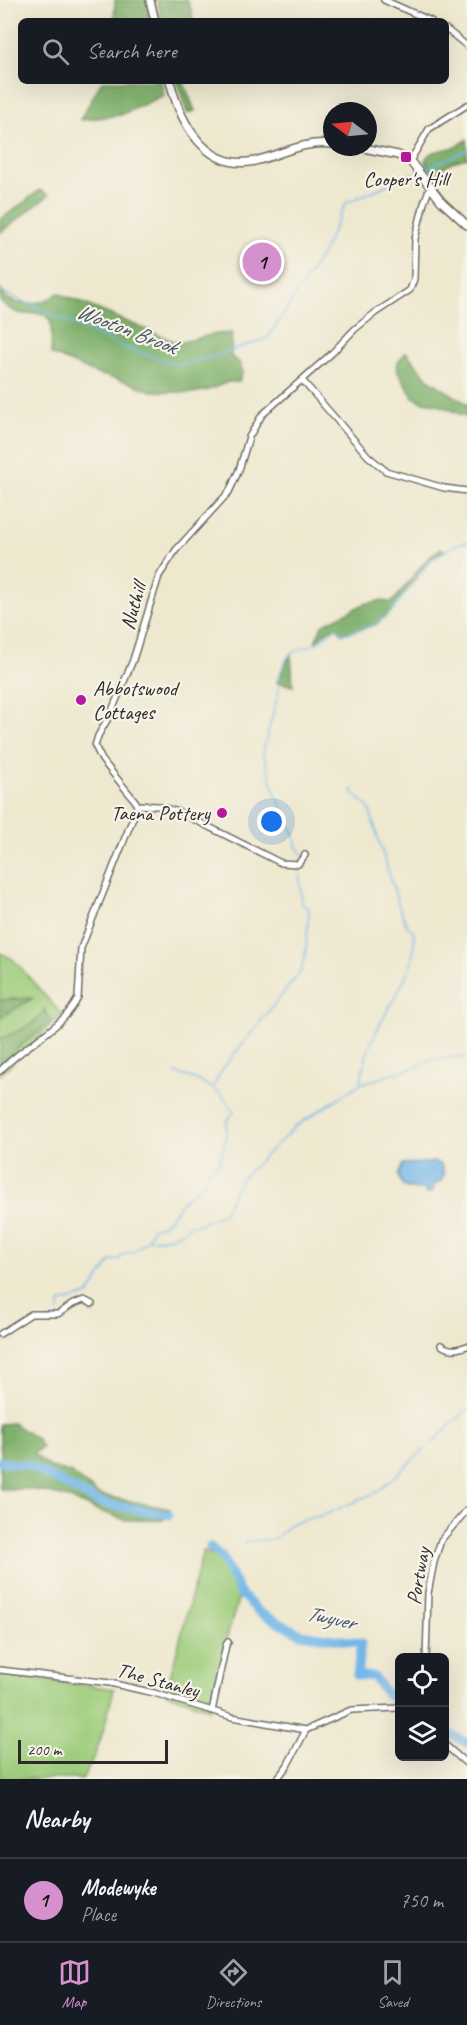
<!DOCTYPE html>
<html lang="en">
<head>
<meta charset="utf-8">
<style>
  :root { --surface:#171b24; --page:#242831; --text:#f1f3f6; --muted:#9ea1a6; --line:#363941; --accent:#d690ce }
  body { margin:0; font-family:Caveat,sans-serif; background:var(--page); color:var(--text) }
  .controls { position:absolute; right:18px; bottom:18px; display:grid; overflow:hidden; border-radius:9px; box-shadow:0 6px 24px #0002 }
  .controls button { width:54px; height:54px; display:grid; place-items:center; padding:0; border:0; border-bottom:2px solid var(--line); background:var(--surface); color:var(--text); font:30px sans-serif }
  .compass { position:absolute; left:323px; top:102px; width:54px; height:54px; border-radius:50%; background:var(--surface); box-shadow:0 6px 24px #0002; rotate:286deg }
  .scale { position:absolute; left:18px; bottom:15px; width:150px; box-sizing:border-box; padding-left:6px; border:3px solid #2b2b2b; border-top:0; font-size:16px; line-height:21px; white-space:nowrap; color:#2b2b2b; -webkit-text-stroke:4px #f7f3e8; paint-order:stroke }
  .you { position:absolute; left:272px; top:822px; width:21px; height:21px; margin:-15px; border:4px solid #fff; border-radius:50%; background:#1a73e8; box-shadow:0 0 0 9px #1a73e833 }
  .badge { display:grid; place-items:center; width:39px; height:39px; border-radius:50%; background:var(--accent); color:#111; font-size:20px; font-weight:700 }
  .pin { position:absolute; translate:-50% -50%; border:3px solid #fff; box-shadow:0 2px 6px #0006 }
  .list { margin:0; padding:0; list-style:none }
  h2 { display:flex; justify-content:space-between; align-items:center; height:78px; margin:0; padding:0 24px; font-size:26px }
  h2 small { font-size:20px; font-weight:400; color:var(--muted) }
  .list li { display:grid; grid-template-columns:39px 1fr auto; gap:18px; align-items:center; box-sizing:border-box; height:84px; padding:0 24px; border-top:2px solid var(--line) }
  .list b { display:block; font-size:22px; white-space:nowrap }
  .list p { margin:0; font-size:20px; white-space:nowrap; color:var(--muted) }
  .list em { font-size:20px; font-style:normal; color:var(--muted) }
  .icon { flex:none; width:33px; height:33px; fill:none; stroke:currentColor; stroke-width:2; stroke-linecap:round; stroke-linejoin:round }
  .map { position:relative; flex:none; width:467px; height:1779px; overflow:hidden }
  .search { position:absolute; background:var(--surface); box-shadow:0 6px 24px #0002; left:18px; right:18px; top:18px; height:66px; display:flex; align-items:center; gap:15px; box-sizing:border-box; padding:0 21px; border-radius:9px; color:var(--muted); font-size:22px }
  .sheet { height:162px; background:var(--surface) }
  nav { display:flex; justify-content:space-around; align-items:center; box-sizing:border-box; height:84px; border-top:2px solid var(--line); background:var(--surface); font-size:16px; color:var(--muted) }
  nav a { display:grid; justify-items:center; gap:3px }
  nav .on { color:var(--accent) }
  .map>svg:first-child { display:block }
</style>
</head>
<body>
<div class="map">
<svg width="467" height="1779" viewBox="0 0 467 1779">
  <rect width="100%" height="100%" fill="#f7f3e8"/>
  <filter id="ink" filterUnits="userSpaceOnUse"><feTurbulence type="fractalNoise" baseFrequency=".0167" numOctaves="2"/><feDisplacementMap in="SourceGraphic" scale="12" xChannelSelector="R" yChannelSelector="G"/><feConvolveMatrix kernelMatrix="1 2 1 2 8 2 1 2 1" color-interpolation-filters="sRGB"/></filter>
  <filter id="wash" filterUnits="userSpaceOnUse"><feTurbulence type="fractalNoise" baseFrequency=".008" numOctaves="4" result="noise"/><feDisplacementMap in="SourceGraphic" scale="24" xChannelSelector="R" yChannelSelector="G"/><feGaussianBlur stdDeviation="1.35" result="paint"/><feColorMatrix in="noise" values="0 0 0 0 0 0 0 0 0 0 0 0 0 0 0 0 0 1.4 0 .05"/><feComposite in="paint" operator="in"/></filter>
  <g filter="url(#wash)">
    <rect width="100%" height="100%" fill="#eee8cf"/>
    <path fill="#9dcc7a" stroke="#647c52" stroke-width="1.5" d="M0 953 13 959 62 1015 0 1075Z
      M203 1551 221 1558 239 1596 224 1647 210 1709 166 1693Z
      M0 1674 114 1689C106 1719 100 1753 82 1779H0Z"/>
    <path fill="#7eb06a" stroke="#546e4a" stroke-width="1.5" d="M115 0H147L150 21H114Z
      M157 0H187L192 12 193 21H162Z
      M102 81H161L164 95 121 115 80 120Z
      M177 81H183L195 111 187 113Z
      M467 139V158L452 162 434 174 426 163C426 159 426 157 430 154 442 147 454 152 467 139Z
      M40 190 49 195 0 233V220Z
      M0 289C3 293 5 298 10 300 23 307 47 303 58 293L178 343 214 334 232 333 231 357 239 362 243 371 239 382H228L208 390 193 393 151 391 128 382 97 374 51 354C51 345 53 329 50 321 44 309 34 314 25 314 15 314 6 307 0 301Z
      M406 352 428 379 467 404V417L437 404 423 402 413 397 398 372 397 364Z
      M441 548 445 551 430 560 391 612 375 625 343 634 337 628 329 629 315 642 322 625 364 604 378 601 392 602C411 583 418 564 441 548Z
      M291 654 293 686 277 682Z
      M33 998 0 1018V1000Z
      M45 1009 51 1022C34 1037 14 1048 0 1066V1039C17 1031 35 1026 45 1009Z
      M13 1423 37 1439 42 1448 33 1454 50 1467 71 1473 99 1495 170 1509 163 1520H125L96 1510 65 1497 30 1489H0V1424Z"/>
    <path fill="#73b7e9" stroke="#4f718a" stroke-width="1.5" d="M434 1162 441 1165 444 1175 441 1181 434 1185 433 1191 426 1194 425 1190C412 1185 405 1195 398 1176L403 1164C414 1163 423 1164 434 1162Z"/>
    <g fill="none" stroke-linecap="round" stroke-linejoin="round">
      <path stroke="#73b7e9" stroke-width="1.5" d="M424 169 467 150
        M0 291 121 346 178 365 222 354 268 338 322 254 346 203 414 173
        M354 787 352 792 369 808 398 903 407 926 413 930C421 964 391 1001 377 1030 368 1047 363 1065 360 1084
        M175 1073 195 1079 210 1087
        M150 1239C167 1239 178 1237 190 1225H197L223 1214 240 1180 296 1126 360 1084 423 1065 430 1059 465 1057
        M59 1311 60 1303 88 1295 111 1261 118 1260 125 1253 133 1252 148 1239 153 1227 162 1226 179 1207V1204C185 1198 192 1194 198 1188 207 1180 206 1167 219 1163L226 1137 227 1121 234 1112 221 1095 212 1088 224 1067 301 971 306 950 309 909 302 904 299 869 304 867 307 860 296 846 295 836 274 790 263 752 279 690C277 679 283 661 291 654 299 647 310 648 318 642 326 637 329 630 337 628L343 634 373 625 391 612 430 560 457 544 467 542
        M0 1343 16 1337 19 1331 58 1318V1316
        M432 1443 467 1410
        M245 1544 248 1541 274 1539 292 1523 327 1514 377 1492 425 1449"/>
      <path stroke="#73b7e9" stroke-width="9" d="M0 1462 28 1465 100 1503 169 1515
        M210 1547 222 1557 240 1593 260 1613 301 1634 361 1643 357 1675 374 1677 387 1695 400 1703
        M444 1730 467 1743"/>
    </g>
  </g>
  <g filter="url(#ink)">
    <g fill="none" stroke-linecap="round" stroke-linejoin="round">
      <g stroke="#6f6d64" stroke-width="8">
        <path id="minor" d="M384 0 431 21
          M446 29 467 46
          M410 161 429 129 467 105
          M302 380 368 456 386 471 444 488 467 491
          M137 805 158 806 179 812 281 863 298 864 305 855
          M0 1071C23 1045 62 1030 78 998L81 948 137 808 136 802 102 760 95 746 98 736 111 713 133 660 159 576 176 550 229 492 239 470 249 437 262 415 331 354 355 329 375 313 410 290 414 279 415 239 424 203 430 187
          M0 1334 31 1314H58L73 1304 84 1300 92 1304
          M441 1345C450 1351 456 1350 467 1346
          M426 1658 428 1593 434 1562 441 1540 467 1510
          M0 1670 110 1683 154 1693 232 1717 306 1730
          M212 1711 226 1645 228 1642
          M444 1744 467 1764
          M277 1779 287 1766 306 1730 351 1710 399 1708"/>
      </g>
      <g stroke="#6f6d64" stroke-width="10">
        <path id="major" d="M150 0 155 21
          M170 81C180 122 206 172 255 161 283 154 302 141 332 144
          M359 147 398 155 410 161 442 202 467 225"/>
      </g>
      <use href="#minor" stroke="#fff" stroke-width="5"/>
      <use href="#major" stroke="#fff" stroke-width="7"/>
    </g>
  </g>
  <g fill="#b5179e" stroke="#f7f3e8" stroke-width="2">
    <rect x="400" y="151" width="12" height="12" rx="3"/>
    <circle cx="81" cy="700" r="6"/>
    <circle cx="222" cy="813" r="6"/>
  </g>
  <g text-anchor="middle" stroke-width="4.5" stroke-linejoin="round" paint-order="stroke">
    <g font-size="21" fill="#2b2b2b" stroke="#f7f3e8">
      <text x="406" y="186">Cooper's Hill</text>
      <text x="93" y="695" text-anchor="start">Abbotswood<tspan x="93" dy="24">Cottages</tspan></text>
      <text x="210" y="820" text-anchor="end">Taena Pottery</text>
    </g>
    <g font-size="21" fill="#2b2b2b" stroke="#f7f3e8">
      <text transform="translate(133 606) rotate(-74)" y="7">Nuthill</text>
      <text transform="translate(418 1576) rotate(-80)" y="7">Portway</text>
      <text transform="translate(158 1680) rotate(15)" y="7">The Stanley</text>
    </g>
    <g font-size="22" font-style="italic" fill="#415564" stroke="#f7f3e8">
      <text transform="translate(127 328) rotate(21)" y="8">Wooton Brook</text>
      <text transform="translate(331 1617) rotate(12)" y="8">Twyver</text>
    </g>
  </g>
</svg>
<div class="controls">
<button><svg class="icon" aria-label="locate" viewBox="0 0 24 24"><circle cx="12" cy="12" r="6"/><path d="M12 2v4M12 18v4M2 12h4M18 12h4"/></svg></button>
<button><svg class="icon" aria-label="layers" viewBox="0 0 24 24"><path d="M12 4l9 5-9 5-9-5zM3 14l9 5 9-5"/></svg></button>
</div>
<svg class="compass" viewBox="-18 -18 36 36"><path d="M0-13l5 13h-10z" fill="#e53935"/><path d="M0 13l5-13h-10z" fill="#9ea1a6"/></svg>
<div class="scale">200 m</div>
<div class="you"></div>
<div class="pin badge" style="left:262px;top:262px">1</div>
<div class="search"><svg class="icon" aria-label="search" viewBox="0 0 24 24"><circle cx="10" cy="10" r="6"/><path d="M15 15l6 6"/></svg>Search here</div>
</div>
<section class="sheet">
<h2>Nearby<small></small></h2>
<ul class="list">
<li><span class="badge">1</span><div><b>Modewyke</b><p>Place</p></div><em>750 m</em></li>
</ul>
</section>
<nav>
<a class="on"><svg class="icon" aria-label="map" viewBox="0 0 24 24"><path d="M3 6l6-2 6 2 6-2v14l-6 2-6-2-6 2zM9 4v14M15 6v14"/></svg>Map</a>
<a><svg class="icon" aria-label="directions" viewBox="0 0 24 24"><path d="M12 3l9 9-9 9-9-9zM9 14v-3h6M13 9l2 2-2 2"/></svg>Directions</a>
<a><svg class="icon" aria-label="saved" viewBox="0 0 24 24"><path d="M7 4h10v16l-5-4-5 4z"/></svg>Saved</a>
</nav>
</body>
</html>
